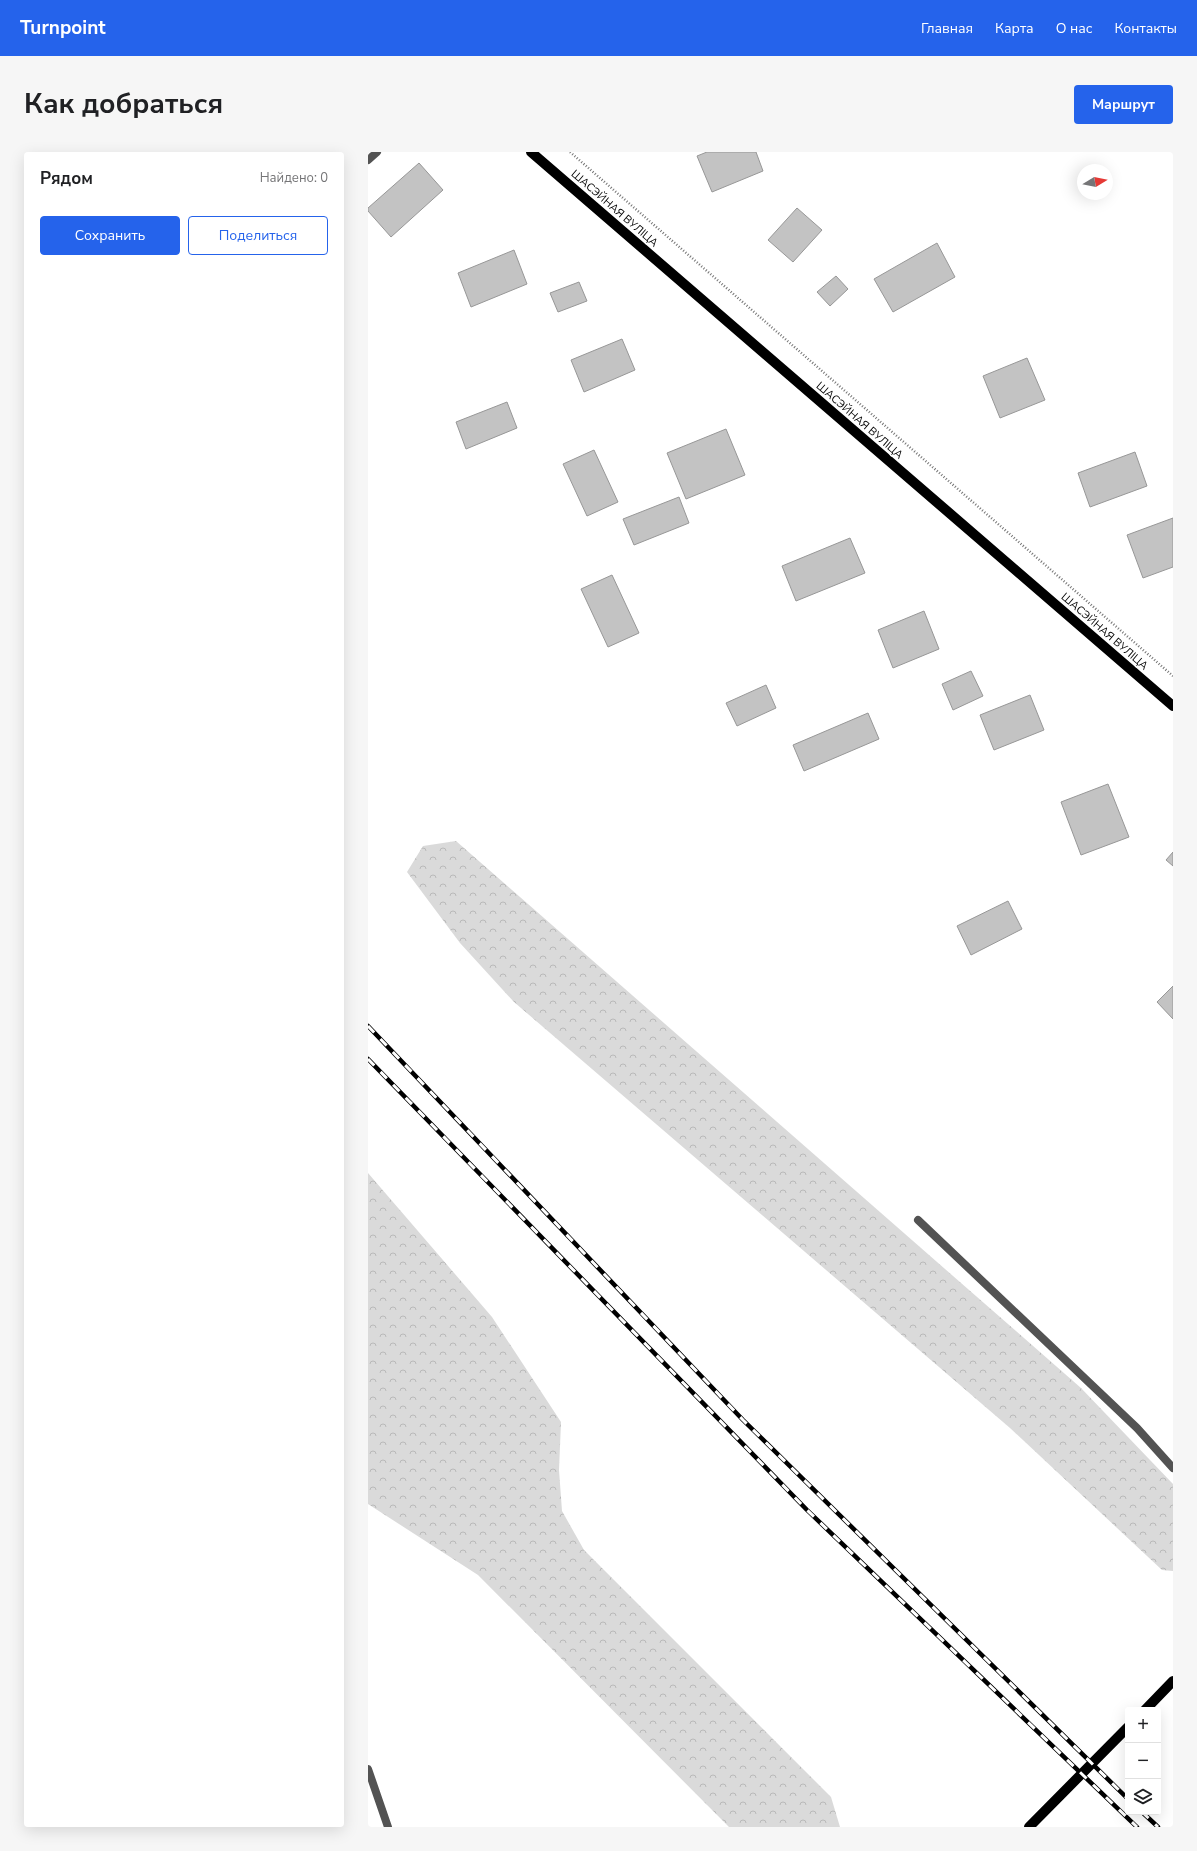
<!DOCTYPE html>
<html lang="ru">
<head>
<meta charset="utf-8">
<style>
  :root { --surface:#fff; --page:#f6f6f6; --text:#202124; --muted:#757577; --line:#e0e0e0; --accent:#2563eb }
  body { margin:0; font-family:"Nunito Sans",sans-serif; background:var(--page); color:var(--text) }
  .controls { position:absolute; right:12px; bottom:12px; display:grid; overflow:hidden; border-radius:4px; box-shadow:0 4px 16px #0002 }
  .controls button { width:36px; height:36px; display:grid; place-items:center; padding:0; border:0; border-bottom:1px solid var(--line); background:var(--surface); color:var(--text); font:20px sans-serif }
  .compass { position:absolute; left:709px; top:12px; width:36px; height:36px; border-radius:50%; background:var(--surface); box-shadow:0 4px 16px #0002; rotate:80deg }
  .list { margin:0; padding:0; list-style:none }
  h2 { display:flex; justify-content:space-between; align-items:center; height:52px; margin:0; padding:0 16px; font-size:17px }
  h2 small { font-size:13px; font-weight:400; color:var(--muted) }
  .actions { display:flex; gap:8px; padding:12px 16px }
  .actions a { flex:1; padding:9px 0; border:1px solid var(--accent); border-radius:4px; text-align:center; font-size:14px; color:var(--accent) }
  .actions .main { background:var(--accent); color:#fff }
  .icon { flex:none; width:22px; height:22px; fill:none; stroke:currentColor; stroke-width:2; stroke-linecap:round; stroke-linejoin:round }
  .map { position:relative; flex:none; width:805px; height:1675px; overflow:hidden; border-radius:4px }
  header { display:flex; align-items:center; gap:24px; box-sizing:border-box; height:56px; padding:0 20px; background:var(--accent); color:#fff }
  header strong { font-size:19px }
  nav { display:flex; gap:22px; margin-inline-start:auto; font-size:14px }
  .intro { display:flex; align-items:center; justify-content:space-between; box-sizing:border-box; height:96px; padding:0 24px }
  h1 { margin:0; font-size:28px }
  .button { padding:10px 18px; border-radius:4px; background:var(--accent); color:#fff; font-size:14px; font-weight:700 }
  main { display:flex; gap:24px; padding:0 24px }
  aside { flex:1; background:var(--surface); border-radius:4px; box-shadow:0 4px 16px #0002 }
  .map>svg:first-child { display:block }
</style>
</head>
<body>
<header>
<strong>Turnpoint</strong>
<nav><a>Главная</a><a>Карта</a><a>О нас</a><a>Контакты</a></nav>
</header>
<div class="intro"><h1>Как добраться</h1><a class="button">Маршрут</a></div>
<main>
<aside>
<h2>Рядом<small>Найдено: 0</small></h2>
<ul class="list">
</ul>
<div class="actions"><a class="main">Сохранить</a><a>Поделиться</a></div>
</aside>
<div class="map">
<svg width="805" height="1675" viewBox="0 0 805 1675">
  <defs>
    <pattern id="forest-crowns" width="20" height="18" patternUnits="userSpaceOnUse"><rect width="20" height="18" fill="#dadada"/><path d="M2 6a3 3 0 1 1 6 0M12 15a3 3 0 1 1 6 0" fill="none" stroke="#b9b9b9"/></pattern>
  </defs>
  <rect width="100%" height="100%" fill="#fff"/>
  <path fill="url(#forest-crowns)" d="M88 689 713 1236 805 1332V1419L794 1418 642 1276 146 850 92 791 39 720 55 694Z
    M0 1021 124 1165 193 1270 191 1318 194 1359 216 1398 463 1645 472 1675H361L110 1423 0 1352Z"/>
  <path fill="#c3c3c3" stroke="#979797" d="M339 0H388L395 19 344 40 329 4Z
    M51 11 75 38 23 85 0 59V56Z
    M429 56 454 78 425 110 400 88Z
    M569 91 587 125 525 160 506 127Z
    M146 98 159 132 103 155 90 121Z
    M468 124 480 137 462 154 449 140Z
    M211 130 219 149 190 160 182 141Z
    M254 187 267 218 216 240 203 208Z
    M659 206 677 248 632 266 615 224Z
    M139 250 149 276 98 297 88 270Z
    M358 277 377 323 318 347 299 301Z
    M226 298 250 350 219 364 195 312Z
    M767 300 779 334 722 355 710 321Z
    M311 345 321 371 266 393 255 367Z
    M805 366V415L775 426 759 383Z
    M482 386 497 421 428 449 414 414Z
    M244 423 271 481 240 495 213 437Z
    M556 459 571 497 525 516 510 478Z
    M603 519 615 544 585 558 574 532Z
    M398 533 408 556 369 574 358 551Z
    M662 543 676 578 626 598 612 563Z
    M500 561 511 587 436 619 425 593Z
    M740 632 761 685 713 703 693 650Z
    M805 700V714L798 708Z
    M640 749 654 777 603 803 589 774Z
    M805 834V867L789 850Z"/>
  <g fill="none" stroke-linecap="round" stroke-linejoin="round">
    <path stroke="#757575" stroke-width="2.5" stroke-dasharray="1 2" stroke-linecap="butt" d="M202 0 805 524"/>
    <path stroke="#535353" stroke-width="8" d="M0 8 9 0
      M550 1068 769 1276 805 1316
      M0 1617 20 1675"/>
    <path stroke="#000" stroke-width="10" d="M163 0 805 554
      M777 1558 805 1529
      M661 1675 760 1575"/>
    <g stroke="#000" stroke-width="4.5">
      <path id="rail" d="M0 874 375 1268 760 1647
        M0 907 439 1358 769 1675
        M774 1660 790 1675"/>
    </g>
    <use href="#rail" stroke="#fff" stroke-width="3" stroke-dasharray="9" stroke-linecap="butt"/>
  </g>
  <g text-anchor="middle" stroke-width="3" stroke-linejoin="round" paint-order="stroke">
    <g font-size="11" fill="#000" stroke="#fff">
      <text transform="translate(247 56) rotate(41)" y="4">ШАСЭЙНАЯ ВУЛІЦА</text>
      <text transform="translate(492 268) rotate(41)" y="4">ШАСЭЙНАЯ ВУЛІЦА</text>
      <text transform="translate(737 479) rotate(41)" y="4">ШАСЭЙНАЯ ВУЛІЦА</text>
    </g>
  </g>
</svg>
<div class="controls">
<button>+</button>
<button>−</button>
<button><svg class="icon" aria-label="layers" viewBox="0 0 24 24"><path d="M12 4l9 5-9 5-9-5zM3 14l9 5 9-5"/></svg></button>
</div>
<svg class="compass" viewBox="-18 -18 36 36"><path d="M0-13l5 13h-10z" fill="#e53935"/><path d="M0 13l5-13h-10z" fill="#757577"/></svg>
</div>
</main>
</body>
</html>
